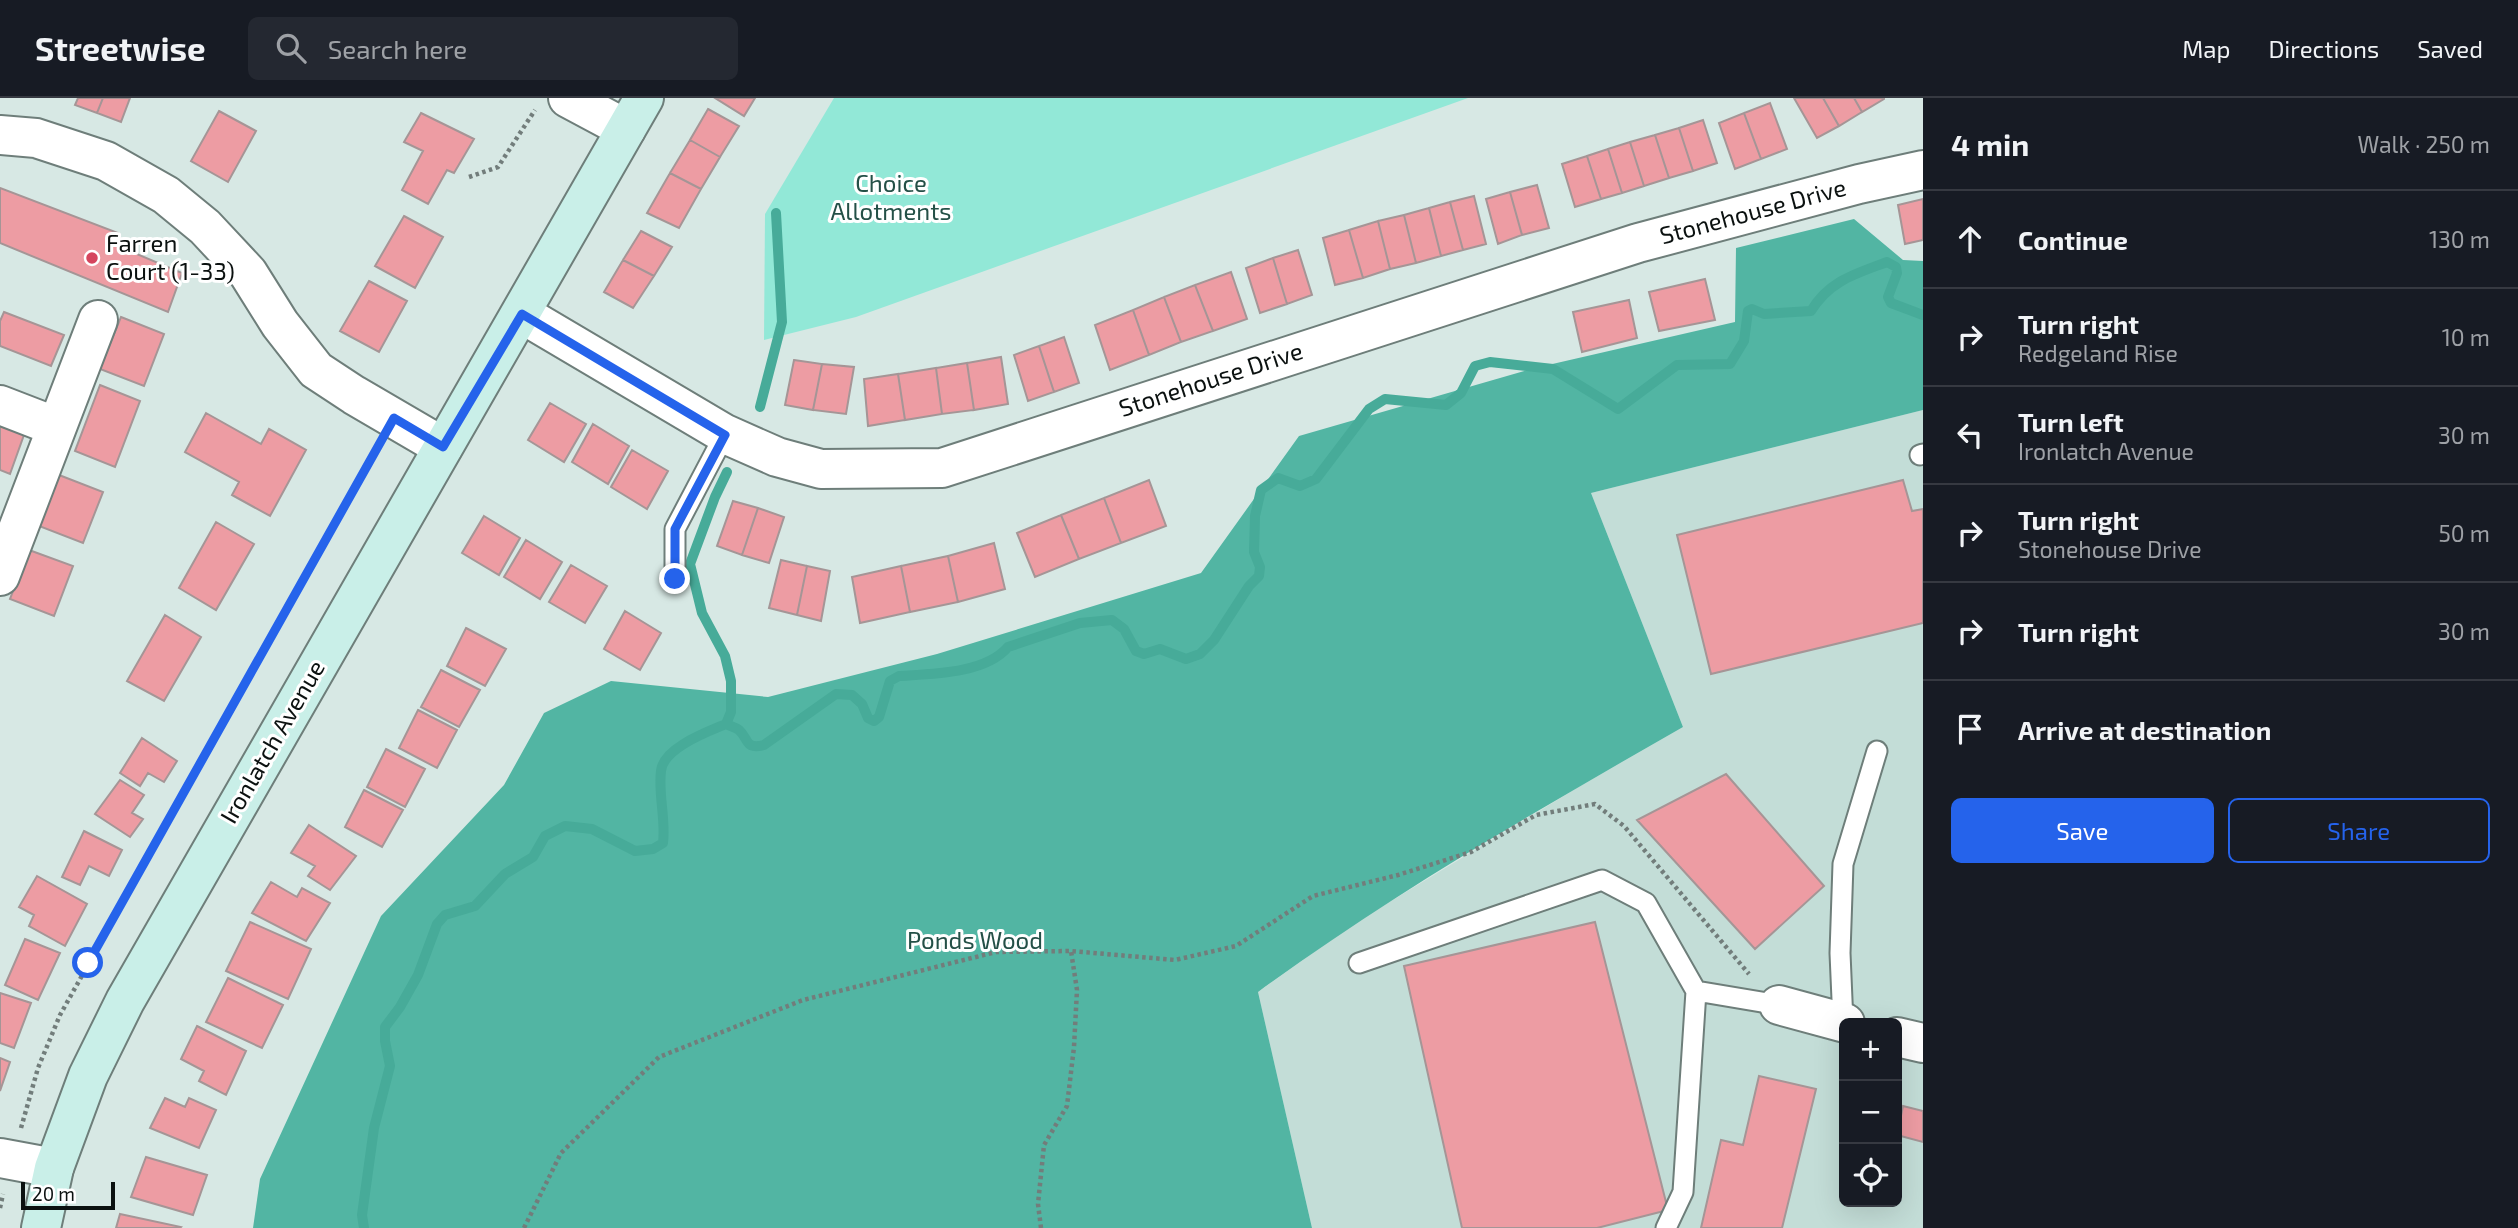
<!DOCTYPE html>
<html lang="en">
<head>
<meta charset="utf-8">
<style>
  :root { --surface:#171b24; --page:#242831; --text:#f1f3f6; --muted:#9ea1a6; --line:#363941; --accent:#2563eb }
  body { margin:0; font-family:"Exo 2",sans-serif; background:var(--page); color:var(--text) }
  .controls { position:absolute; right:21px; bottom:21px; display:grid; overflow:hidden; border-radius:10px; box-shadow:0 7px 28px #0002 }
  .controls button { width:63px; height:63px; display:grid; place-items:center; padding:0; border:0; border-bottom:2px solid var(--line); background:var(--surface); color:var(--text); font:35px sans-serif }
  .scale { position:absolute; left:21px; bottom:18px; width:94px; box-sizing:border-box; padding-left:7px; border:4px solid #0b1110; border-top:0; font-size:19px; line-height:24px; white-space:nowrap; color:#0b1110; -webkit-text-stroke:5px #fff; paint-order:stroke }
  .stop { position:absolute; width:21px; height:21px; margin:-16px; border:5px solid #2563eb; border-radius:50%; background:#fff }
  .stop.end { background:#2563eb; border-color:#fff; box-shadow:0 2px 7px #0008 }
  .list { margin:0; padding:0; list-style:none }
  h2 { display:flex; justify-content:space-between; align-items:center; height:91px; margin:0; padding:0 28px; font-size:30px }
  h2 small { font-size:23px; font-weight:400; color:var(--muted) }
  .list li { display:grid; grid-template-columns:46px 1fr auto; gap:21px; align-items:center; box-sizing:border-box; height:98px; padding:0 28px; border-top:2px solid var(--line) }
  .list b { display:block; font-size:26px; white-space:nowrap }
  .list p { margin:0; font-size:23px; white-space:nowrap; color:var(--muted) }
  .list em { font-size:23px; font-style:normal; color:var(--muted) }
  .actions { display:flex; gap:14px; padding:21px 28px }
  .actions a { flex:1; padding:16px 0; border:2px solid var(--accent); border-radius:10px; text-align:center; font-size:24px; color:var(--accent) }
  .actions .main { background:var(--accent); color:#fff }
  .icon { flex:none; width:38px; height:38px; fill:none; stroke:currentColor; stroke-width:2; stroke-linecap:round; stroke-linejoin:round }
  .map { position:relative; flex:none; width:1923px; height:1130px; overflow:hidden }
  header { display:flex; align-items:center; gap:42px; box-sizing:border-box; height:98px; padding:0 35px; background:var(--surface); border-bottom:2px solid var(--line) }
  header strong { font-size:33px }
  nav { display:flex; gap:38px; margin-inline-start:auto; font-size:24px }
  .search { width:490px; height:63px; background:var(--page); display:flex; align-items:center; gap:18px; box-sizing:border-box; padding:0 24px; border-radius:10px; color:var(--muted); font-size:26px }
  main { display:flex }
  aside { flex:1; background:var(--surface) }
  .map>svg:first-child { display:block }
</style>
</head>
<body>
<header>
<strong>Streetwise</strong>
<div class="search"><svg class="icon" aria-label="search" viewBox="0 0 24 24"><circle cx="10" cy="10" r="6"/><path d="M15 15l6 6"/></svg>Search here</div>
<nav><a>Map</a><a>Directions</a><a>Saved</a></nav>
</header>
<main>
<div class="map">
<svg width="1923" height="1130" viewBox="0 0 1923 1130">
  <rect width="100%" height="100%" fill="#d7e8e4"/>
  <path fill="#c3ddd7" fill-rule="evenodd" d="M1923 312V1130H1312L1258 894 1355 825 1577 690 1683 629 1591 395ZM1844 925H1897V1104H1844Z"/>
  <path fill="#92e8d7" d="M834 0H1468L856 219 764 242 765 116Z"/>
  <path fill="#52b5a3" d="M1854 121 1903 162 1923 163V312L1591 395 1683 629C1538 712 1393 795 1258 894L1312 1130H253L260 1081 381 818 504 687 544 615 611 583 768 599 937 556 1201 475 1299 338 1535 270 1735 224 1736 150Z"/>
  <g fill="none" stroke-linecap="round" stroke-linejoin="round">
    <path stroke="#47ab99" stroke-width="10" d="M760 309 782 224 776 115
      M726 626 731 614V583L725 558 702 515 690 466 715 399 727 374
      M364 1130 362 1117 374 1030 390 968 385 943V929L400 909 418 877 437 826 445 817 475 808 505 776 533 759 545 738 565 728 592 731 635 753 653 751 663 745C666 721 658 696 661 673 663 650 707 634 726 626 730 628 735 629 739 632 749 641 745 652 764 647L836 596 852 597 862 606 868 620 874 623 879 619 890 583 899 578C931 576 985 576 1008 549L1080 525 1112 522 1124 531 1136 553 1144 556 1160 551 1186 561 1200 556 1214 542 1249 488 1259 478 1260 469 1254 454 1255 418 1261 392 1278 380 1300 388 1316 381 1369 311 1385 301 1446 307 1461 295 1475 268 1490 264 1553 271 1618 311 1677 267 1730 266 1744 243 1748 213 1752 211 1764 216 1811 213C1829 183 1855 176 1887 164L1896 169 1897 175 1888 199 1891 205 1923 217"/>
  </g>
  <path fill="#ed9ca3" stroke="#a59596" stroke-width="2" d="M78 0H103L97 15 75 7Z
    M103 0H130L121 24 97 15Z
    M715 0H755L744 18Z
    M1794 0H1823L1839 28 1817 40Z
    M1823 0H1854L1862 14 1839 28Z
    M1854 0H1884V1L1862 14Z
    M1770 5 1787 51 1761 61 1744 15Z
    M708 11 739 28 720 59 690 42Z
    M219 13 256 33 228 84 191 63Z
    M421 15 474 41 454 75 447 72 428 106 402 92 423 53 404 44Z
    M1744 15 1761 61 1735 71 1719 25Z
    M1703 22 1717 65 1693 73 1679 30Z
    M1679 30 1693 73 1669 80 1655 37Z
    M1655 37 1669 80 1644 88 1630 44Z
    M690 42 720 59 701 91 670 75Z
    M1630 44 1644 88 1622 95 1608 51Z
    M1608 51 1622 95 1601 101 1587 58Z
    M1587 58 1601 101 1575 109 1562 66Z
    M670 75 701 91 679 130 647 115Z
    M1537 87 1549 130 1522 137 1510 94Z
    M0 90 118 135 113 146 182 175 168 214 0 145Z
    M1510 94 1522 137 1498 146 1486 101Z
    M1474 98 1486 146 1463 152 1450 104Z
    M1923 101V142L1905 146 1898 107Z
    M1450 104 1463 152 1441 158 1429 110Z
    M1429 110 1441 158 1416 165 1404 117Z
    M1404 117 1416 165 1390 171 1378 123Z
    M404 118 443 139 415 190 375 168Z
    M1378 123 1390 171 1363 180 1349 132Z
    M1349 132 1363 180 1335 187 1323 140Z
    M641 133 672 149 654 178 623 162Z
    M1298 152 1312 197 1287 206 1273 160Z
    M1273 160 1287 206 1260 215 1246 170Z
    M623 162 654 178 633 210 604 194Z
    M1231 174 1247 221 1213 233 1195 187Z
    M1705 181 1715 222 1659 233 1649 194Z
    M369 183 407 203 379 254 340 233Z
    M1195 187 1213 233 1181 244 1164 199Z
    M1164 199 1181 244 1149 257 1133 212Z
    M1629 202 1637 240 1582 254 1573 214Z
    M1133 212 1149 257 1110 272 1095 227Z
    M4 214 64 237 51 268 0 248V223Z
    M121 219 164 236 144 288 100 271Z
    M1064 239 1079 285 1054 294 1039 248Z
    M1039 248 1054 294 1028 303 1014 257Z
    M1001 259 1008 306 974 312 967 265Z
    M794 262 822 266 813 312 785 307Z
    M967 265 974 312 942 316 936 270Z
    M822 266 854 269 846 316 813 312Z
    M936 270 942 316 905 322 898 276Z
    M898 276 905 322 868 328 864 281Z
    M100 287 140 303 115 369 75 353Z
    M550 305 586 326 564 364 528 342Z
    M206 315 261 346 269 331 306 352 270 418 232 397 239 384 185 354Z
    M0 324 25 334 10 376 0 372Z
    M593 326 629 348 608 386 572 364Z
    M632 352 668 373 647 411 611 389Z
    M59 377 103 394 83 445 39 428Z
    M1149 382 1166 428 1121 445 1104 400Z
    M1903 382 1912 413 1923 411V525L1711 576 1677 437Z
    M1104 400 1121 445 1079 461 1061 417Z
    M733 403 758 410 742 457 717 448Z
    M758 410 784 419 769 465 742 457Z
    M1061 417 1079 461 1035 479 1017 435Z
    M484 418 520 440 499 477 462 455Z
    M216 424 254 446 216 512 179 490Z
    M526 442 562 464 540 501 504 479Z
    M994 445 1005 491 958 504 948 458Z
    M29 452 73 468 54 518 10 501Z
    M948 458 958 504 910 514 901 468Z
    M781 462 807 468 797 517 769 510Z
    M571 467 607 488 585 525 549 504Z
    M807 468 830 473 821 523 797 517Z
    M901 468 910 514 860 525 852 479Z
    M625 513 661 535 640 572 604 551Z
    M165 517 201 539 164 603 127 583Z
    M466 530 506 551 485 588 447 568Z
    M441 572 480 592 459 629 421 609Z
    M418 612 457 632 437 670 399 650Z
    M142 640 177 663 164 684 148 675 140 688 120 675Z
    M386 651 425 671 405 709 367 689Z
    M1726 676 1824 788 1755 851 1637 722Z
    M120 682 144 697 132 715 143 721 130 739 95 716Z
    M364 692 403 712 382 749 345 729Z
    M309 727 356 758 330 792 308 778 315 768 291 755Z
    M84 733 122 752 109 778 89 768 80 787 62 779Z
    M37 778 87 806 65 848 29 828 34 817 19 809Z
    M271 784 297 799 302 790 330 805 306 843 252 815Z
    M250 824 311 851 288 901 226 873Z
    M1595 824 1668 1112 1597 1130H1462L1404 868Z
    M25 841 60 855 38 902 5 887Z
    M228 880 283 907 262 950 206 924Z
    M0 895 31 905 14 950 0 945Z
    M197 928 246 953 226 997 199 983 204 973 181 961Z
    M0 960 10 964 0 993Z
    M1759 978 1816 991 1782 1130H1701L1721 1042 1743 1047Z
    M165 1000 185 1009 189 1000 216 1012 199 1050 150 1030Z
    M1903 1008 1923 1013V1044L1897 1037Z
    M146 1059 207 1077 193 1117 131 1099Z
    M120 1116 181 1129 180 1130H116Z"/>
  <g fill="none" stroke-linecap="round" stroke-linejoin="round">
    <g stroke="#6e7e7a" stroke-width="23">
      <path id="lane" d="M1920 357 1923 356
        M675 481V431L725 336
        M1359 865 1602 782 1646 805 1696 893 1779 907
        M1843 925 1840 855 1843 766 1877 653
        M1666 1130 1683 1094 1696 893"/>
    </g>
    <g stroke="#6e7e7a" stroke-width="42">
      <path id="street" d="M568 0 626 31
        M0 37 36 40 106 63 166 97 205 129 248 175 280 226 316 272 354 297 443 349
        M522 216 725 336 777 359 821 371 942 370 1638 145 1859 86 1923 72
        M0 307 57 329 0 478
        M57 329 98 222
        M1779 907 1845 925
        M1897 939 1923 945
        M0 1060 54 1070"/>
    </g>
    <g stroke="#6e7e7a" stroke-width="42">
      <path id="secondary" d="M41 1130 54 1070 88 978 125 903C296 601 473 302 644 0"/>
    </g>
    <path stroke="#727d7b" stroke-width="4.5" stroke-dasharray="3.5 3.5" stroke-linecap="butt" d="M469 79 498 69 535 12
      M21 1030 38 970 60 917 378 348
      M0 1110 3 1096
      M524 1130 561 1055 659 959 803 902 996 854 1071 853 1175 862 1236 848 1313 798 1398 777 1471 754 1536 717 1595 706 1624 728 1749 876
      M1041 1130 1038 1106 1044 1047 1067 1008 1074 949 1077 892 1071 853"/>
    <use href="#lane" stroke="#fff" stroke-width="19"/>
    <use href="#street" stroke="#fff" stroke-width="38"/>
    <use href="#secondary" stroke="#c9efe8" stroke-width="38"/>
  </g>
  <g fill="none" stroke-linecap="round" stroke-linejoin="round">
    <path stroke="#2563eb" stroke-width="9" d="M88 865 394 320 443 349 522 216 725 337 675 431V481"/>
  </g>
  <circle fill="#d5455e" stroke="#fff" stroke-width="2.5" cx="92" cy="160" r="7"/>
  <g text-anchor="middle" stroke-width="6" stroke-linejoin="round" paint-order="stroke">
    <g font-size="24" fill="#245047" stroke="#fff">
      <text x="891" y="94">Choice<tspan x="891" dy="28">Allotments</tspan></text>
      <text x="975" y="851">Ponds Wood</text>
    </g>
    <g font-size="24" fill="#0b1110" stroke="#fff">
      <text transform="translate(1753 114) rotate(-15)" y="8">Stonehouse Drive</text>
      <text transform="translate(1211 282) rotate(-18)" y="8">Stonehouse Drive</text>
      <text transform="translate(273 644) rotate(-60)" y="8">Ironlatch Avenue</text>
    </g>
    <g font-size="24" fill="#0b1110" stroke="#fff" text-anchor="start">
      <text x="106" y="154">Farren<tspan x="106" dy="28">Court (1-33)</tspan></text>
    </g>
  </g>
</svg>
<div class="controls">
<button>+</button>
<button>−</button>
<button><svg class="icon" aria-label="locate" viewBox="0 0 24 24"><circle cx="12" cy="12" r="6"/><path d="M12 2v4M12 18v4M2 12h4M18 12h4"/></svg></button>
</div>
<div class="scale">20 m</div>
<div class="stop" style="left:88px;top:865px"></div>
<div class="stop end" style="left:675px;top:481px"></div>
</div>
<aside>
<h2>4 min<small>Walk · 250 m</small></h2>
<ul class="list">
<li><svg class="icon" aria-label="ahead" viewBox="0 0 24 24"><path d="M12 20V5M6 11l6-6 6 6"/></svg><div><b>Continue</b></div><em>130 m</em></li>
<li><svg class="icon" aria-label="right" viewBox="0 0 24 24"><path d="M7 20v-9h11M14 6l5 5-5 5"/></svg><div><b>Turn right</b><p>Redgeland Rise</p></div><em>10 m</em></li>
<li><svg class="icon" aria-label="left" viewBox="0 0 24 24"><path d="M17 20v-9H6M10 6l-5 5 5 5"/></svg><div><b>Turn left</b><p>Ironlatch Avenue</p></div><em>30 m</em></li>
<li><svg class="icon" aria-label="right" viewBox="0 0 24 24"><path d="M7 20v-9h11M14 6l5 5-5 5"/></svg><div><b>Turn right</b><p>Stonehouse Drive</p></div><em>50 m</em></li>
<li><svg class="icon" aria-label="right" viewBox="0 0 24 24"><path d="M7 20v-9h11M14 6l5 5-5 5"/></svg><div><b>Turn right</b></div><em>30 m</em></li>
<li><svg class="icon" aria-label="arrive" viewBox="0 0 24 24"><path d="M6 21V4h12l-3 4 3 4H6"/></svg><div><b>Arrive at destination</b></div></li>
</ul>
<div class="actions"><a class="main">Save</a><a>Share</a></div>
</aside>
</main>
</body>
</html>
